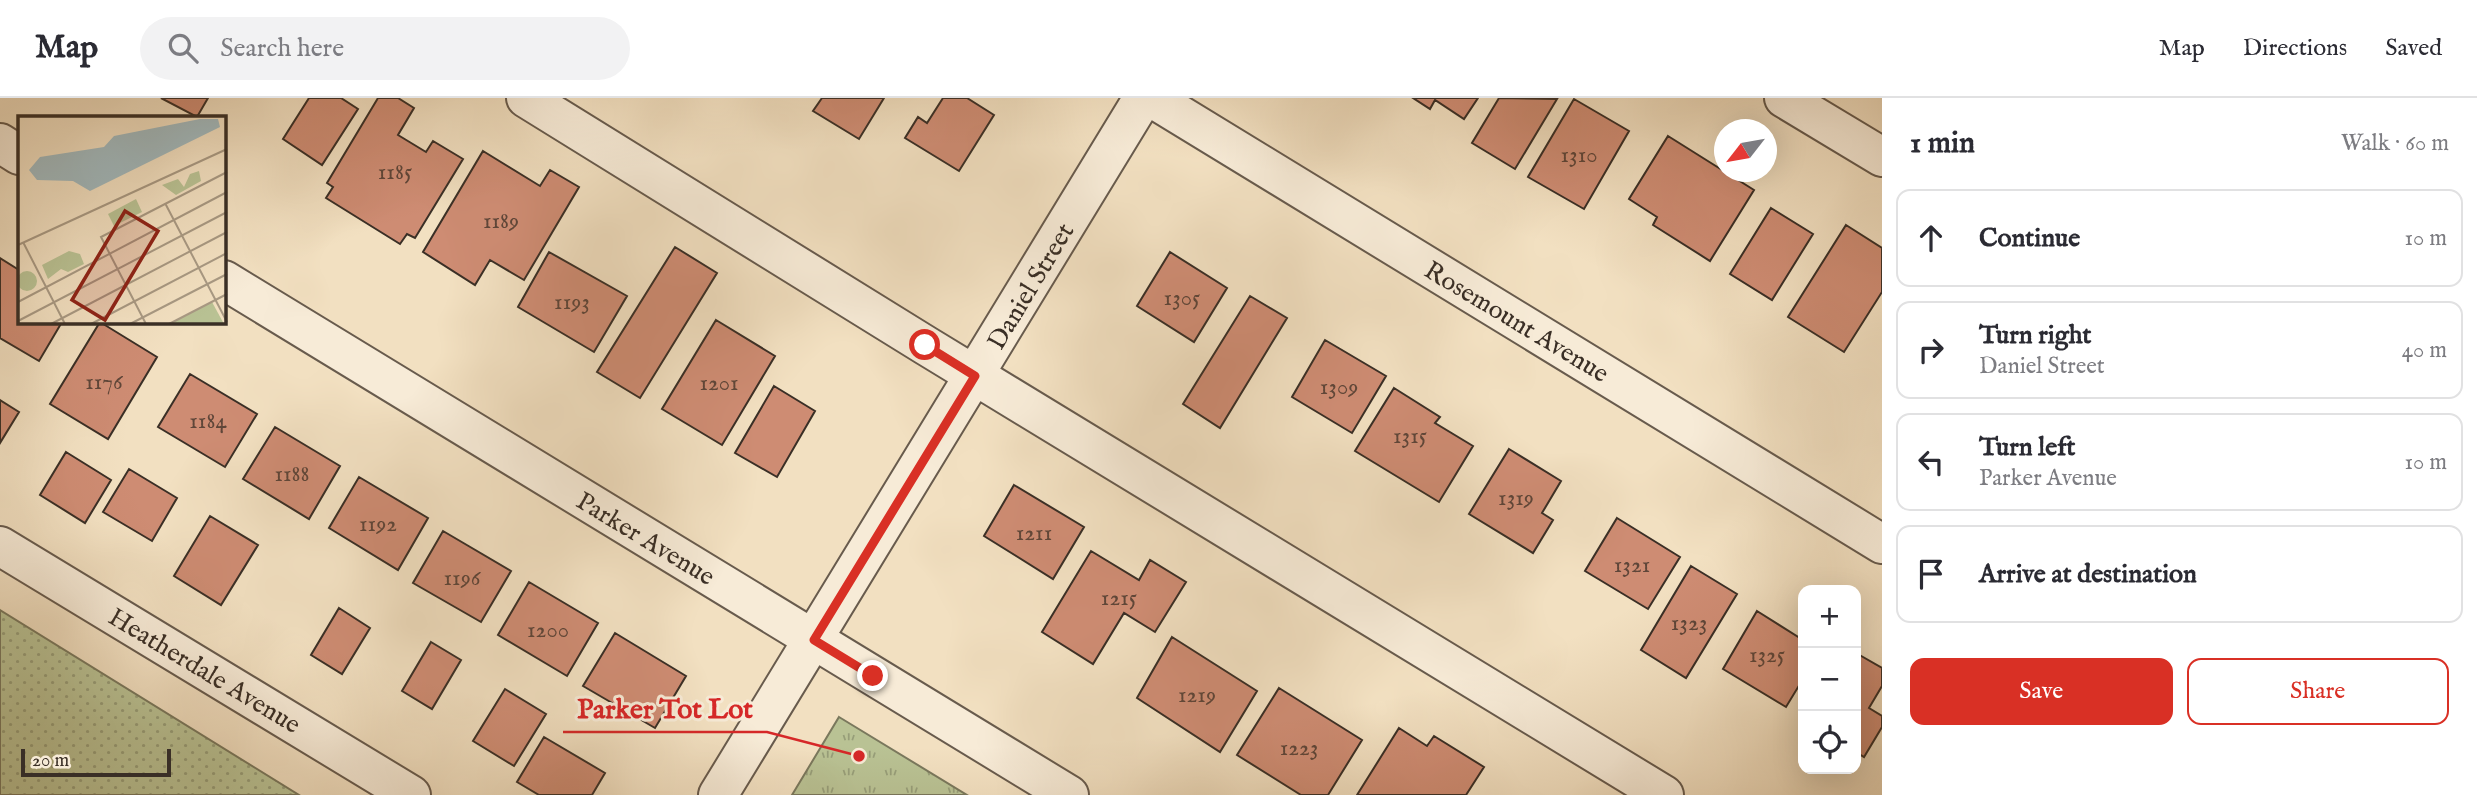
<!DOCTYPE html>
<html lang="en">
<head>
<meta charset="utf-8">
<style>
  :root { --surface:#fff; --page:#f2f2f3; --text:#2b2b33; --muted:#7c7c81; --line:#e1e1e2; --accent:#d93025 }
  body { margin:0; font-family:"IM FELL English",serif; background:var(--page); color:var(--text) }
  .controls { position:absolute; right:21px; bottom:21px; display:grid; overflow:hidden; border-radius:14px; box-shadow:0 7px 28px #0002 }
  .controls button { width:63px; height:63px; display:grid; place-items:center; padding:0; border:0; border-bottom:2px solid var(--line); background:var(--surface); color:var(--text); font:35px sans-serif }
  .compass { position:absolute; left:1714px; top:21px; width:63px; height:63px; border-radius:50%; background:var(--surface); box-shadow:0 7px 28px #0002; rotate:239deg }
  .scale { position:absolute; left:21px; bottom:18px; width:150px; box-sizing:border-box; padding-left:7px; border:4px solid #3a2f26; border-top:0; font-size:19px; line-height:24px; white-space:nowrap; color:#3a2f26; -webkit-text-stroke:5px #f7ebd7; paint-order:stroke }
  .stop { position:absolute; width:21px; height:21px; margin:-16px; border:5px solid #d93025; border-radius:50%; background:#fff }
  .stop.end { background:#d93025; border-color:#fff; box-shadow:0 2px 7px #0008 }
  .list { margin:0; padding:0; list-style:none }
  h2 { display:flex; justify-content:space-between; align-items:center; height:91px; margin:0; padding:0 28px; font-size:30px }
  h2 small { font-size:23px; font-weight:400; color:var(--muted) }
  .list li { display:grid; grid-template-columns:46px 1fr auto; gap:21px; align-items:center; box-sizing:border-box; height:98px; margin:0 14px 14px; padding:0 14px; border:2px solid var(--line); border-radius:14px }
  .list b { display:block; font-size:26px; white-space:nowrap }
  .list p { margin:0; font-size:23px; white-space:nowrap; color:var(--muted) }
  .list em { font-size:23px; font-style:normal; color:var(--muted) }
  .actions { display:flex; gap:14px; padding:21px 28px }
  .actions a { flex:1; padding:16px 0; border:2px solid var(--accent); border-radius:14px; text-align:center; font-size:24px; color:var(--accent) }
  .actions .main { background:var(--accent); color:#fff }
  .icon { flex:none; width:38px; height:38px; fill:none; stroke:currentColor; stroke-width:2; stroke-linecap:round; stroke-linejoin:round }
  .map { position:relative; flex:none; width:1882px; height:697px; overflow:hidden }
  header { display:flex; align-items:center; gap:42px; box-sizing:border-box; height:98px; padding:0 35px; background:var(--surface); border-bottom:2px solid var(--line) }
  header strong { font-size:33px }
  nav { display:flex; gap:38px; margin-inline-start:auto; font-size:24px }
  .search { width:490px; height:63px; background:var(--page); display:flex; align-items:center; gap:18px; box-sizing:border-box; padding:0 24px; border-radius:38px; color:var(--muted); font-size:26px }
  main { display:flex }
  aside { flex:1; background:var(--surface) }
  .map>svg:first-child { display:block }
</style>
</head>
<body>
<header>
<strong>Map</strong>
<div class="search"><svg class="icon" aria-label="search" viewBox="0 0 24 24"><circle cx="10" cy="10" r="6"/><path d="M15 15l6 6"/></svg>Search here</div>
<nav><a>Map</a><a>Directions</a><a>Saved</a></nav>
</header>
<main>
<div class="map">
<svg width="1882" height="697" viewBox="0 0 1882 697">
  <defs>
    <pattern id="grass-dots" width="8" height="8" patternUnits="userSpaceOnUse" patternTransform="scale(1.75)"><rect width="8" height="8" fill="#b9c294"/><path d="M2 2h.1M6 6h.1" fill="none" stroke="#979e79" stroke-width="1.8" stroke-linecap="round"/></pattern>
    <pattern id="park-tufts" width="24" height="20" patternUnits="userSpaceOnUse" patternTransform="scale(1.75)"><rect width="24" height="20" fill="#b9c294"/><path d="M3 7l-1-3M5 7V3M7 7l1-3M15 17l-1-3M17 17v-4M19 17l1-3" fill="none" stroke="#979e79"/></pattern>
  </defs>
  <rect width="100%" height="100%" fill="#f2e0c1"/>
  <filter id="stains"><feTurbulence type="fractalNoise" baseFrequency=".00286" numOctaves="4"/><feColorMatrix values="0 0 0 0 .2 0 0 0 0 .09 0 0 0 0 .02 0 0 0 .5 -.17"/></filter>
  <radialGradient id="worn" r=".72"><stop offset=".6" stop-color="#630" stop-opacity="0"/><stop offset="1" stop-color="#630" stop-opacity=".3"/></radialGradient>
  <path fill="url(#grass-dots)" stroke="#7a785d" stroke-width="2" d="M0 512 299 697H0Z"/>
  <path fill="url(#park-tufts)" stroke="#7a785d" stroke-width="2" d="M839 619 967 697H792Z"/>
  <path fill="#ce8c73" stroke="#3a2f26" stroke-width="2" d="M161 0H208L197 19Z
    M309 0H341L358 11 322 67 283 41Z
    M378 0H398L414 10 398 37 426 54 433 43 463 61 415 140 407 136 400 146 326 100 333 89 327 85Z
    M822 0H884L859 41 813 13Z
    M943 0H967L994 17 959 73 905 40 918 19 927 25Z
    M1413 0H1478L1464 21 1435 2 1430 11Z
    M1499 0 1557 1 1515 71 1472 45Z
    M1574 1 1629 33 1584 111 1528 79Z
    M1668 38 1754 92 1710 163 1653 127 1657 119 1629 101Z
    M483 53 540 88 550 72 579 89 524 182 490 162 475 187 423 154Z
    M1771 110 1813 136 1772 202 1730 176Z
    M1846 127 1882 150V194L1844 254 1788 219Z
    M675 149 717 175 640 300 597 274Z
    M549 154 627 198 594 254 518 209Z
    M1170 154 1227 190 1194 244 1137 208Z
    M0 160 19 172V224H62L39 263 0 240Z
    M1250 198 1287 220 1220 330 1183 306Z
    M716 222 775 258 722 347 662 311Z
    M100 224 157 259 108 341 50 306Z
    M1325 242 1386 278 1352 335 1292 299Z
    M190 276 257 316 225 369 158 329Z
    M774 288 815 313 777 379 735 355Z
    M1394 290 1440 319 1435 325 1473 348 1439 404 1355 353Z
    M0 302 19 314 0 345Z
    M275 329 340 368 309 421 243 381Z
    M1509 351 1561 383 1542 415 1553 422 1533 455 1469 416Z
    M66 354 111 382 85 425 40 397Z
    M129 371 177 400 152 443 103 414Z
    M359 379 428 420 398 472 329 430Z
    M1014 387 1084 429 1053 481 984 438Z
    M210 418 258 447 221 507 174 478Z
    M1617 420 1680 459 1648 511 1585 473Z
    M443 433 511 473 481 524 413 485Z
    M1091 453 1139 482 1150 462 1186 484 1155 534 1124 515 1093 566 1042 534Z
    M1691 468 1737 496 1686 580 1641 552Z
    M529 484 598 525 567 578 498 537Z
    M339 510 370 530 342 576 311 557Z
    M1757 513 1803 542V581L1786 609 1723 571Z
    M615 535 686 578 655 630 583 588Z
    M1172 539 1257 593 1220 654 1137 600Z
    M431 544 461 562 432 611 402 593Z
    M1856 555 1882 570V588L1869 610 1882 618V629L1864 659 1856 654Z
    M1279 590 1362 642 1328 697H1301L1237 657Z
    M505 591 546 616 514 668 473 643Z
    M1399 630 1427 648 1434 638 1484 669 1466 697H1357Z
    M544 639 605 675 592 697H539L517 684Z"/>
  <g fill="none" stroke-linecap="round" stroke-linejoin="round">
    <g stroke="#685b4d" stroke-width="42">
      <path id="minor" d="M526 0 925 247 1664 697
        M1152 0 1882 446
        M1784 0 1882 59
        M0 45 19 57
        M224 182 1069 697
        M0 448 411 697
        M718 697 1143 0"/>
    </g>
    <use href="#minor" stroke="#f7ebd7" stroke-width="38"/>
  </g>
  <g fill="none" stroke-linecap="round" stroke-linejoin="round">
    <path stroke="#d93025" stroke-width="9" d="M873 578 814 542 975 278 925 247"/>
  </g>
  <g text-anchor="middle" stroke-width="6" stroke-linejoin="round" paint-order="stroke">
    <g font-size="23" fill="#5f4639">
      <text x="1579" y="64">1310</text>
      <text x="395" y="81">1185</text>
      <text x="501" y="130">1189</text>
      <text x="1182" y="207">1305</text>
      <text x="572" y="211">1193</text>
      <text x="104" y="291">1176</text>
      <text x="719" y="292">1201</text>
      <text x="1339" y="296">1309</text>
      <text x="208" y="330">1184</text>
      <text x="1410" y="345">1315</text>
      <text x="292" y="383">1188</text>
      <text x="1516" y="407">1319</text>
      <text x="378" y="433">1192</text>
      <text x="1034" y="442">1211</text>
      <text x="1632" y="474">1321</text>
      <text x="462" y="487">1196</text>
      <text x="1119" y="507">1215</text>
      <text x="1689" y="532">1323</text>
      <text x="548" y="539">1200</text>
      <text x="1767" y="564">1325</text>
      <text x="1197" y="604">1219</text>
      <text x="1299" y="657">1223</text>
    </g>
    <g font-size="26" fill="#3a2f26" stroke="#f7ebd7">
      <text transform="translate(1030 188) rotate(-59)" y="9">Daniel Street</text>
      <text transform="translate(1517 223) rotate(31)" y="9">Rosemount Avenue</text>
      <text transform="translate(646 440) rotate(31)" y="9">Parker Avenue</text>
      <text transform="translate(205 572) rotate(31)" y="9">Heatherdale Avenue</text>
    </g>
  </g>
  <g transform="translate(18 18)">
    <rect width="208" height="208" fill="#f2e0c1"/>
    <path d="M118 83 124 96 96 110 90 98Z" fill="#b9c294"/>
    <path d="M181 55 183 65 158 79 144 69 160 63 166 71 172 58ZM51 135 62 138 66 148 50 156 43 153 30 163 24 149ZM-1 165a10 10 0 1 1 20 0a10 10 0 1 1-20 0Z" fill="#b9c294"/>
    <path d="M194 186 206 208H151Z" fill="#b9c294"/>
    <path d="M182 3H200L202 11 72 75 55 65 19 64 11 54 22 41 86 31 96 20Z" fill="#a2babf"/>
    <path fill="none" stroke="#a89983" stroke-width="2" d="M147 87 209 206M5 126 47 208M0 129 209 33M0 186 209 76M0 205 209 96M33 208 209 116M73 208 209 137M112 208 209 158M128 208 83 121 209 56M151 208 209 178"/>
    <path fill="#8f2418" fill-opacity="0.15" stroke="#8f2418" stroke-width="3.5" d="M107 95 140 115 87 204 54 184Z"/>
    <rect width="208" height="208" fill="none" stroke="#3a2f26" stroke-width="3.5"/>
  </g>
  <path fill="none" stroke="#d62828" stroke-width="2.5" d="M859 658L767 634H563"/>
  <circle fill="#d62828" stroke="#f7ebd7" stroke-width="2.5" cx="859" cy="658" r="7"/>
  <g font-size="28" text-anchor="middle" font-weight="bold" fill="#d62828" stroke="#f7ebd7" stroke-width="6" stroke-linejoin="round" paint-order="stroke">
    <text x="665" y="620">Parker Tot Lot</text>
  </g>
  <rect width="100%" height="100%" filter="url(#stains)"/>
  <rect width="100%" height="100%" fill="url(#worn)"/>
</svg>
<div class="controls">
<button>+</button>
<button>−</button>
<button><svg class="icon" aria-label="locate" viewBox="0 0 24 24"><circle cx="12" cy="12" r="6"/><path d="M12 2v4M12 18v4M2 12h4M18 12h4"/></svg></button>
</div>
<svg class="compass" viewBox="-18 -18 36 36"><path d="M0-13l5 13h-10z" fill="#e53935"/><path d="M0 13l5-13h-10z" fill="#7c7c81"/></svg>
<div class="scale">20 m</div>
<div class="stop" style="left:925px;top:247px"></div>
<div class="stop end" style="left:873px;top:578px"></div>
</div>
<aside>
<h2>1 min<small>Walk · 60 m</small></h2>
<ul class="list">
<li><svg class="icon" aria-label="ahead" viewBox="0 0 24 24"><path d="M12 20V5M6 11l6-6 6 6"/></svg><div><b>Continue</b></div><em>10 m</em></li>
<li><svg class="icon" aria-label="right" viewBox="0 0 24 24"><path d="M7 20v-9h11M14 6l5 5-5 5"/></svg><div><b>Turn right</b><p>Daniel Street</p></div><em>40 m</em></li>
<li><svg class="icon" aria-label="left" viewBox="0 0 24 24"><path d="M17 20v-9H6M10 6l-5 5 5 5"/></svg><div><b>Turn left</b><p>Parker Avenue</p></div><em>10 m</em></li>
<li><svg class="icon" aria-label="arrive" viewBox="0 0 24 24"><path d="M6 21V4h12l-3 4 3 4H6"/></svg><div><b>Arrive at destination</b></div></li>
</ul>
<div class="actions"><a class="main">Save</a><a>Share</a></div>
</aside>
</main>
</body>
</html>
